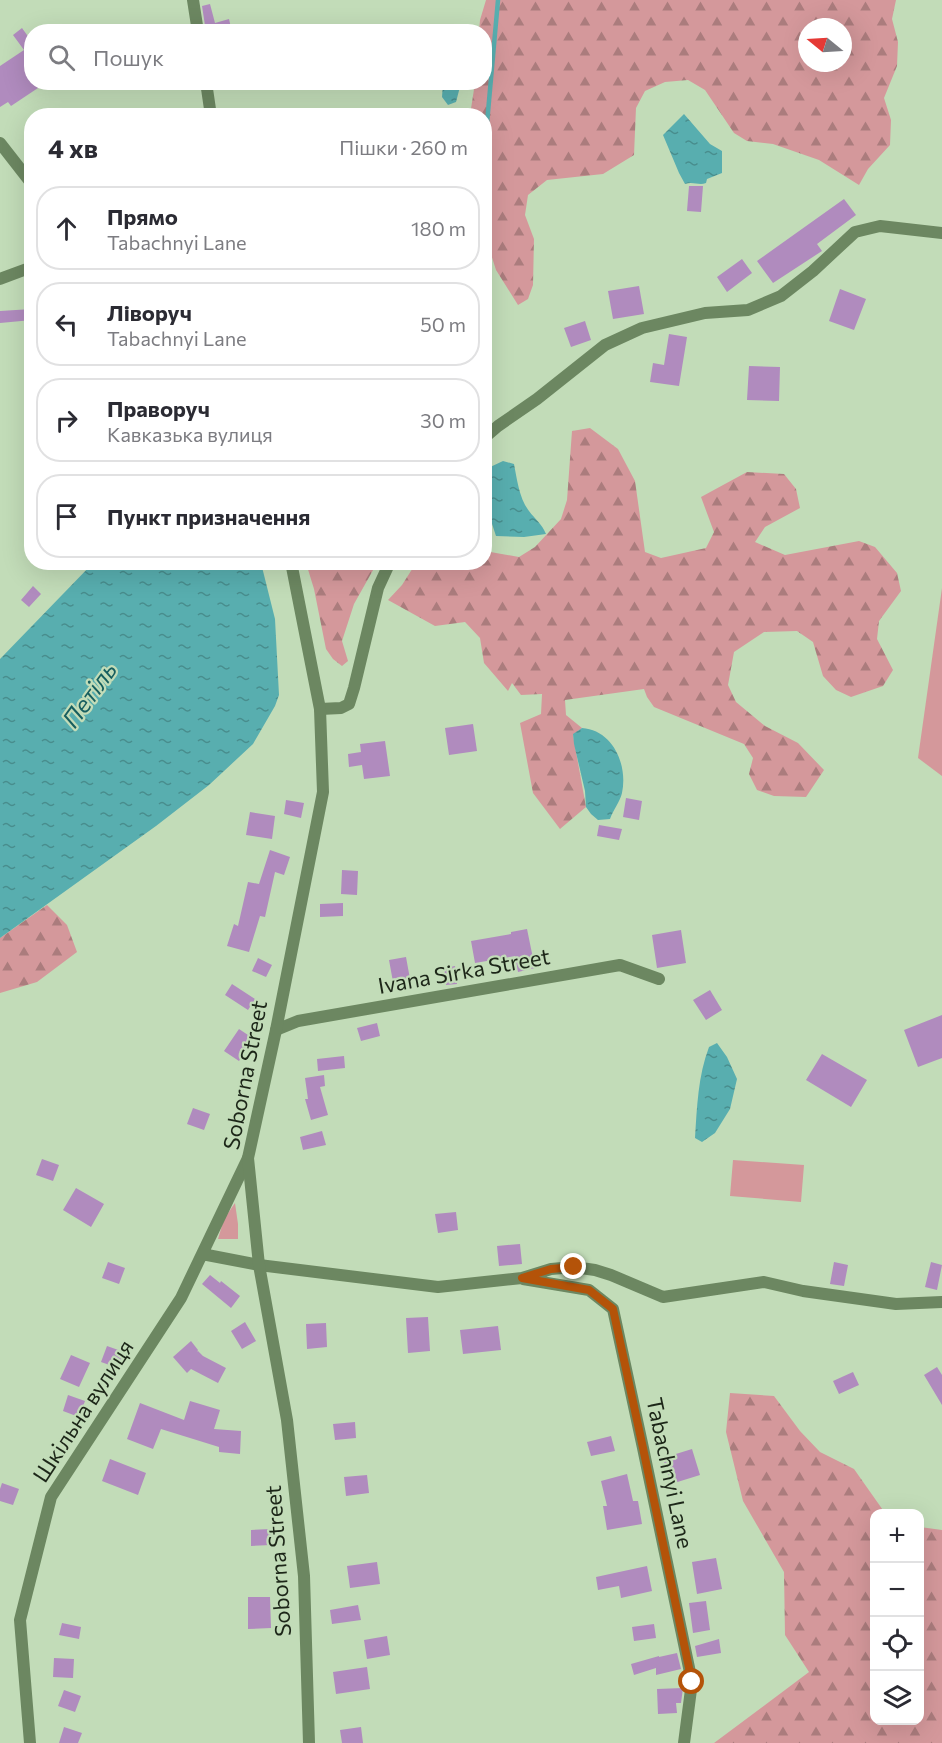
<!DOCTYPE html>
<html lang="uk">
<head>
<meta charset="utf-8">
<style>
  :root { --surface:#fff; --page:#f2f2f3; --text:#2b2b33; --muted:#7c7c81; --line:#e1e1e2 }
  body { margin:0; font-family:Commissioner,sans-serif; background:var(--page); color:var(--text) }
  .controls { position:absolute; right:18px; bottom:18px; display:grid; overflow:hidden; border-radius:12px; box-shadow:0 6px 24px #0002 }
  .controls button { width:54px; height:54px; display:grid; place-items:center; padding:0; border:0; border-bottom:2px solid var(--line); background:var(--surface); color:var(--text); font:30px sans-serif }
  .compass { position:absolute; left:798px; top:18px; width:54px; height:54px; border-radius:50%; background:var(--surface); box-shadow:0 6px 24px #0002; rotate:288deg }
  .stop { position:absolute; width:18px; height:18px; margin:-14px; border:4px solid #b45309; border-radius:50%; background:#fff }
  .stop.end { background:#b45309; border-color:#fff; box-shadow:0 2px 6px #0008 }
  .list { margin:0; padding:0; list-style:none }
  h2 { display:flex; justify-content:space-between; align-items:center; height:78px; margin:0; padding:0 24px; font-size:26px }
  h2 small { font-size:20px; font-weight:400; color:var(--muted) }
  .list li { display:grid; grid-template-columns:39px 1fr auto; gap:18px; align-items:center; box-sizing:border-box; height:84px; margin:0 12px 12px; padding:0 12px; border:2px solid var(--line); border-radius:24px }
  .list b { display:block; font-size:22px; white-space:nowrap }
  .list p { margin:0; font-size:20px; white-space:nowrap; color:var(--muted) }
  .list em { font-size:20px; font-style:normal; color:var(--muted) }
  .icon { flex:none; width:33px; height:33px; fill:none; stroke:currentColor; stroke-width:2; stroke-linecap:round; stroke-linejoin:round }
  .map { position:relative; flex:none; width:942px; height:1743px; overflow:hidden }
  .search { position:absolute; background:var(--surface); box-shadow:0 6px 24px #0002; left:24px; top:24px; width:468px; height:66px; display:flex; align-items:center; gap:15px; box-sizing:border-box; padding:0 21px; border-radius:24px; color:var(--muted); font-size:22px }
  .panel { position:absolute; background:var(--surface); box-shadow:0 6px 24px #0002; left:24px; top:108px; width:468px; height:462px; border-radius:24px }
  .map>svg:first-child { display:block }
</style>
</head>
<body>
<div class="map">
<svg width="942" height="1743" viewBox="0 0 942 1743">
  <defs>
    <pattern id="forest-firs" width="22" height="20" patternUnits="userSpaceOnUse" patternTransform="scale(1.5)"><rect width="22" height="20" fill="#d4989b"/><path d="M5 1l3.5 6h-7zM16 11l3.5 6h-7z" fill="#ab7c7d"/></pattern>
    <pattern id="water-ripples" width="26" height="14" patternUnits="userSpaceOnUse" patternTransform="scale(1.5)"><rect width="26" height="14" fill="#58aeaf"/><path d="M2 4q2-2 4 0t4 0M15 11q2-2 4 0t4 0" fill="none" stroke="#488d8d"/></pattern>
  </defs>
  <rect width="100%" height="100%" fill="#c2dcb8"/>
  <path fill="#d4989b" d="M942 574V776L918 758 942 588Z
    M733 1160 804 1165 801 1202 730 1196Z
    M235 1203 238 1224V1239H218L224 1219Z"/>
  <path fill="url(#forest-firs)" fill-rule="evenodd" d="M486 0H896L892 19 898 42 897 66 884 98 891 120 890 145 868 169 859 185 819 160 773 144 747 141 734 133 705 90 688 80 665 82 645 91 636 108 634 155 603 174 547 180 528 195 525 215 534 239 533 285 528 299 518 305 496 270 489 248H485L484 116 470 115 475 83 484 82V32L479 31 480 20ZM807 27H843V63H807Z
    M590 428 618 449 635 481 645 552 661 558 706 548 714 532 701 497 747 472 784 474 796 489 800 508 765 527 755 542 785 555 859 541 875 547 897 573 901 591 879 621 877 639 893 670 883 686 851 697 836 690 823 676 813 642 797 631 764 632 734 652 728 685 736 702 765 726 798 743 824 770 806 797 774 796 757 790 749 774 753 758 744 744 654 707 647 697 644 689 565 700 566 715 582 728 573 735 586 807 560 829 533 793 520 723 541 714 542 694 521 695 512 683 508 691 484 663 480 638 465 622 435 626 388 600 402 585 416 563 484 562 485 551 519 557 535 547 561 519 567 500 572 431Z
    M306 563H377L354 604 342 641 348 661 342 666 333 659 326 649 314 589Z
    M47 905 67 925 77 952 37 982 0 993V938Z
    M730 1393 774 1396 800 1431 820 1452 854 1469 885 1513 874 1514V1720H920V1527L942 1530V1743H714L809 1672 785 1635 784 1572 743 1501 726 1432Z"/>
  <path fill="url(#water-ripples)" d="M443 83H461L456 102 448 105 442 97Z
    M684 114 710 144 722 151V173L707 179 706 183C699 186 693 181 685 184L679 173 663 135Z
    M503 461 514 464C517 479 519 498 529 511 535 519 542 524 546 534L524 537 496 536C489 514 480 493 486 469Z
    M93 563H261L275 619 279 695 275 706 253 744 209 785 156 826 0 938V659Z
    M582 728C613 730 628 765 622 793 620 802 613 810 610 819L598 820 591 814 586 807 585 791 574 744 573 734Z
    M717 1043 727 1057 737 1079 730 1109 715 1133 702 1142 695 1138C697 1107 698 1076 709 1047Z"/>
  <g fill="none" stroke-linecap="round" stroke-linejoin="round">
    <path stroke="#58aeaf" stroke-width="4.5" d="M484 157 498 0"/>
  </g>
  <path fill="#b08bbe" d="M210 4 215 23 229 19 232 32H206L202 6Z
    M22 28 32 42V82H47L11 106 8 102 0 107V66L24 50 13 35Z
    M689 186H703L701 212 687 211Z
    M844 199 856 215 817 244 822 251 773 283 757 261Z
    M742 259 752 273 727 292 717 277Z
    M639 286 644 314 613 319 608 291Z
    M840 289 866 299 854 330 829 321Z
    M32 309V320L0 323V311Z
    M585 321 591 340 571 347 564 328Z
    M669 334 687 337 679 386 650 382 653 363 664 365Z
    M749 366 780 367 779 401 747 400Z
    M33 586 41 594 29 607 21 600Z
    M473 724 477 751 449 755 445 728Z
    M385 741 390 776 364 779 362 765 349 767 348 754 361 752 360 744Z
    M626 798 642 801 639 820 623 817Z
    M286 800 304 803 301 818 284 814Z
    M250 812 275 816 272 839 246 835Z
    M599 825 622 829 619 840 597 836Z
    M270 850 290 857 284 875 275 872 265 917 260 916 249 952 227 946 234 924 238 926 248 882 259 884Z
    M342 870 358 871 357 895 341 894Z
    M343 903V916L320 917V904Z
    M527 929 535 968 518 972 515 956 475 963 471 941 511 934V932Z
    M681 930 686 963 657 968 652 935Z
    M406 957 410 979 393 982 389 960Z
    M258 958 272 965 266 977 252 971Z
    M455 966 457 984 446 985 444 968Z
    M232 984 255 999 248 1010 225 995Z
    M710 990 722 1010 706 1020 693 1000Z
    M942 1015V1058L918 1067 904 1030Z
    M377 1023 380 1036 361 1041 357 1028Z
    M239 1029 251 1037 245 1048 247 1049 239 1061 224 1051Z
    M822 1054 867 1080 851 1107 806 1080Z
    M344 1056 345 1068 318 1071 317 1059Z
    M324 1075 325 1086 320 1087 328 1115 311 1120 305 1099H308L305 1078Z
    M193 1108 210 1114 204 1130 187 1124Z
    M322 1131 326 1145 303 1150 300 1137Z
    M42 1159 59 1165 53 1181 36 1175Z
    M76 1188 104 1204 91 1227 63 1210Z
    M456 1212 458 1230 438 1233 435 1214Z
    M520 1244 522 1264 499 1266 497 1246Z
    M108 1262 125 1268 119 1284 102 1278Z
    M834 1262 848 1265 844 1286 830 1284Z
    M931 1262 942 1265 937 1290 925 1287Z
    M210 1275 220 1283 221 1281 240 1296 231 1308 202 1284Z
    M428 1317 430 1351 408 1353 406 1318Z
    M245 1322 256 1341 242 1349 231 1331Z
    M326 1323 327 1347 307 1349 306 1324Z
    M498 1326 501 1350 463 1354 460 1330Z
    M191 1341 198 1350 197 1352 198 1351 203 1356 226 1368 218 1383 191 1369 187 1373 173 1357Z
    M107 1346 124 1352 118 1368 101 1362Z
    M71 1355 90 1363 79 1387 60 1379Z
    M937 1367 942 1375V1405L924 1375Z
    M853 1372 859 1385 839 1394 833 1381Z
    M68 1395 85 1401 79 1417 63 1411Z
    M190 1401 220 1410 214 1429 241 1431 240 1454 219 1452V1447L161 1429 153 1449 127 1439 140 1403 184 1420Z
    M355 1422 356 1438 335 1440 333 1424Z
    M611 1436 615 1451 591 1456 587 1442Z
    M692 1449 700 1475 671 1484 663 1458Z
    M110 1459 146 1473 138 1495 102 1481Z
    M627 1474 633 1501H638L642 1524 607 1530 603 1506H607L601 1481Z
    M367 1475 369 1493 346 1496 344 1477Z
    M2 1483 19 1489 13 1505 0 1501V1489Z
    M271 1529V1545L251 1546V1530Z
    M716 1558 722 1589 697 1594 692 1562Z
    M377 1562 380 1584 350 1588 347 1566Z
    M647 1566 652 1591 621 1598 619 1586 598 1590 596 1577Z
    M248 1597H270L271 1628 248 1629Z
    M706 1601 710 1630 693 1633 689 1603Z
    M358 1605 361 1620 332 1624 330 1610Z
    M62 1623 81 1627 79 1639 59 1635Z
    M654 1624 656 1638 634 1641 632 1627Z
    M387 1636 390 1655 367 1659 364 1640Z
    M719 1639 721 1653 697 1657 695 1646Z
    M677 1653 681 1669 656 1675V1668L634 1675 631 1664 659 1656V1657Z
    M54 1658 74 1659 73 1678 53 1677Z
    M367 1667 370 1689 336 1694 333 1672Z
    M683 1688 681 1703H676L677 1713 658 1714 657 1689Z
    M64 1690 81 1696 75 1712 58 1706Z
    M64 1727 82 1733 78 1743H59Z
    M361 1727 363 1743H342L340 1730Z"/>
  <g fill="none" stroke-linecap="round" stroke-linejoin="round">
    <path stroke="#6c8761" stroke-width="12" d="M193 0 198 32
      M206 82 211 116
      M0 279 32 267
      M484 438 498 426 537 399 605 345 642 328 705 313 748 310 781 296 813 271 855 232 880 226 942 233
      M320 709 341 708 349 704 354 688 378 588 390 562
      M276 1030 298 1021 620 965 659 979
      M202 1254 259 1265 438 1287 522 1278 551 1269 574 1267 595 1270 611 1275 663 1297 764 1282 803 1291 896 1304 942 1302
      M523 1279 589 1290 613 1309 643 1448 692 1682 684 1743
      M30 1743 20 1620 51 1497 181 1298 248 1158"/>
    <path stroke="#6c8761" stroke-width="12" d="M0 143 32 184
      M291 562 320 709 323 792 276 1030 248 1158 259 1265 287 1420 304 1576 309 1743"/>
  </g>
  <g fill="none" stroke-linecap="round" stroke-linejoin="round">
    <path stroke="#b45309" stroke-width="8" d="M574 1267 551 1269 522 1278 589 1290 613 1309 643 1448 692 1682"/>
  </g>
  <g text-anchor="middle" stroke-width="4.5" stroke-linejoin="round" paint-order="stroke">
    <g font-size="22" fill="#1c2618" stroke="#c2dcb8">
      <text transform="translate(464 971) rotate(-10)" y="8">Ivana Sirka Street</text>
      <text transform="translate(245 1075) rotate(-79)" y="8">Soborna Street</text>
      <text transform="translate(83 1411) rotate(-57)" y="8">Шкільна вулиця</text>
      <text transform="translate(670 1473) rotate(78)" y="8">Tabachnyi Lane</text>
      <text transform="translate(278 1561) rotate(-94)" y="8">Soborna Street</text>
    </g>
    <g font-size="24" font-style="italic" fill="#165e5f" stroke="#c2dcb8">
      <text transform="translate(90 695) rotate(-54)" y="8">Петіль</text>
    </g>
  </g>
</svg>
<div class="controls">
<button>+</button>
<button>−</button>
<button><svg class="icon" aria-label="locate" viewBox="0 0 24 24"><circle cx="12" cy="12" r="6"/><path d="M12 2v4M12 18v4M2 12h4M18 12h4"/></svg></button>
<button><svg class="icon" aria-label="layers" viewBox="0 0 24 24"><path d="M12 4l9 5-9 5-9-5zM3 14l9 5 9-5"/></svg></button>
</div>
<svg class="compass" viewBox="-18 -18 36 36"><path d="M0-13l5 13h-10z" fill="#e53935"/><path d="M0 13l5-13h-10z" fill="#7c7c81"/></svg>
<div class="stop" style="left:692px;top:1682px"></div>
<div class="stop end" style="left:574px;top:1267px"></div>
<div class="search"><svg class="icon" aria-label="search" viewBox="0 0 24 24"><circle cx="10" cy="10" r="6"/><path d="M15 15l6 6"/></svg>Пошук</div>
<section class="panel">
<h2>4 хв<small>Пішки · 260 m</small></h2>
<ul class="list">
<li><svg class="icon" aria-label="ahead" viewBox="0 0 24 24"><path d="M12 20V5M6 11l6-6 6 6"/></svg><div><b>Прямо</b><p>Tabachnyi Lane</p></div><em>180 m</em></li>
<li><svg class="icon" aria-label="left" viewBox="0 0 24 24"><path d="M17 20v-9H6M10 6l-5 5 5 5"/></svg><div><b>Ліворуч</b><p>Tabachnyi Lane</p></div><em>50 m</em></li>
<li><svg class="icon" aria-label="right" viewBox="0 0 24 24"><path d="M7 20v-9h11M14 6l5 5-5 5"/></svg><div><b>Праворуч</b><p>Кавказька вулиця</p></div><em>30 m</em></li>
<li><svg class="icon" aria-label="arrive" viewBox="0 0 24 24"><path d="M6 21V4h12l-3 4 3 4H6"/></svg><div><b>Пункт призначення</b></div></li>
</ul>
</section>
</div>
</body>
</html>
